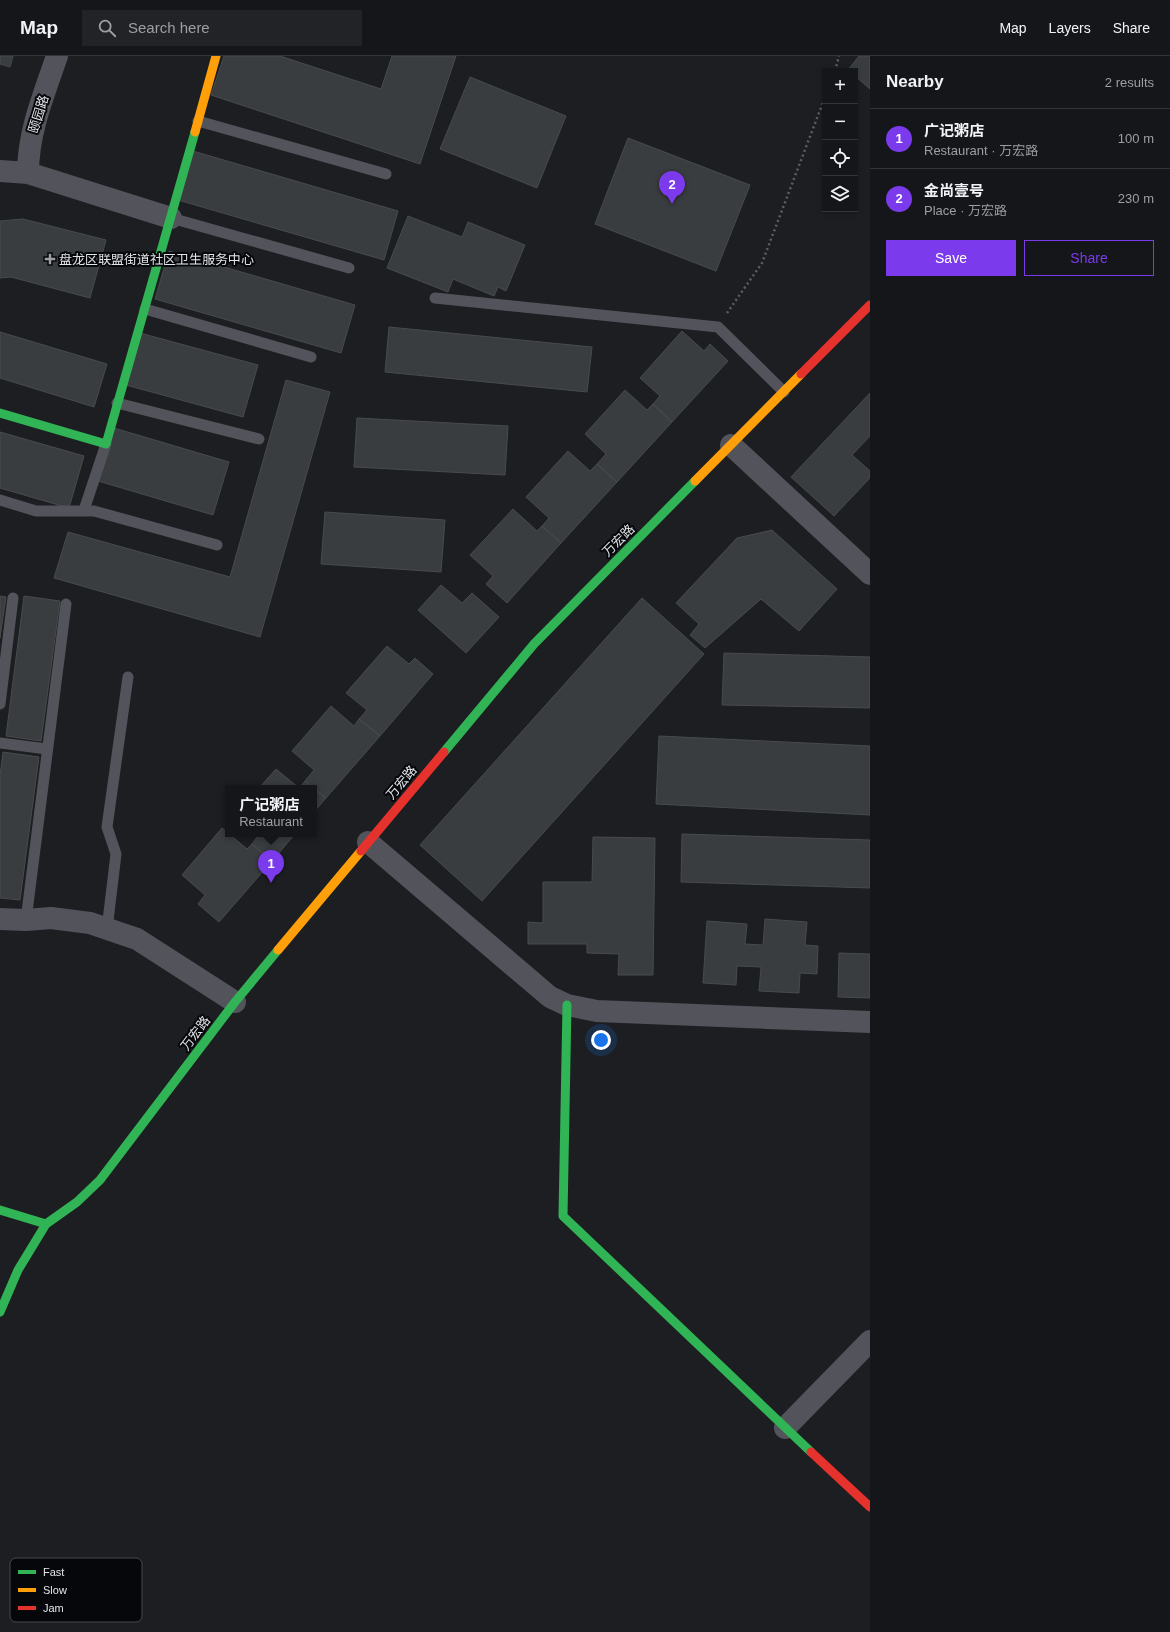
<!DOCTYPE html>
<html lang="en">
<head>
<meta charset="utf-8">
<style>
  :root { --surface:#151619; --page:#222326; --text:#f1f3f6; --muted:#9d9fa2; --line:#343538; --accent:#7c3aed }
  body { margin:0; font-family:Helvetica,"Noto Sans SC",sans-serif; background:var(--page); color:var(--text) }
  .controls { position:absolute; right:12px; top:12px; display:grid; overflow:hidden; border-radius:0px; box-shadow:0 2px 6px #0003 }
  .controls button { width:36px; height:36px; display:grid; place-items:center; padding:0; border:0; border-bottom:1px solid var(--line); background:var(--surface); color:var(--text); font:20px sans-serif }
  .you { position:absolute; left:601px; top:984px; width:14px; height:14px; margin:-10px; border:3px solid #fff; border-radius:50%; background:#1a73e8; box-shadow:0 0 0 6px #1a73e833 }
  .badge { display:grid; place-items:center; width:26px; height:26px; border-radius:50%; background:var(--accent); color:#fff; font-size:13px; font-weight:700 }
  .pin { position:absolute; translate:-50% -33px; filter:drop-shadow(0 1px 2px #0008) }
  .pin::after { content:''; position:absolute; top:21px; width:14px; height:12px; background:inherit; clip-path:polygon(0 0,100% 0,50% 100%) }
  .popup { position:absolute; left:225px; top:729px; width:92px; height:52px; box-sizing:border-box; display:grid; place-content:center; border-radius:0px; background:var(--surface); filter:drop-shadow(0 1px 3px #0005); font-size:13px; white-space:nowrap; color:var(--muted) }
  .popup b { font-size:15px; color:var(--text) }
  .popup::after { content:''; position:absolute; left:50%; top:100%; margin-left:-8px; border:8px solid transparent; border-top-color:var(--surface) }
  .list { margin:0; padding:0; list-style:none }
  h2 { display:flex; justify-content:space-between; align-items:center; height:52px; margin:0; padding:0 16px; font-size:17px }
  h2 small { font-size:13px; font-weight:400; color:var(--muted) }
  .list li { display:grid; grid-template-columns:26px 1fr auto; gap:12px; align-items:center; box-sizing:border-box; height:60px; padding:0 16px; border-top:1px solid var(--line) }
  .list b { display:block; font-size:15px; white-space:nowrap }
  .list p { margin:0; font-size:13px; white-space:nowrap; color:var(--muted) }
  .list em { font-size:13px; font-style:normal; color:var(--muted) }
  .actions { display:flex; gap:8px; padding:12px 16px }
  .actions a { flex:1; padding:9px 0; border:1px solid var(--accent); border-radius:0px; text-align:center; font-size:14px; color:var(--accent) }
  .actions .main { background:var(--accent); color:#fff }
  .icon { flex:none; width:22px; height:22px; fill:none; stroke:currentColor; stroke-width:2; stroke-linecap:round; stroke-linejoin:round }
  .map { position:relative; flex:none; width:870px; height:1576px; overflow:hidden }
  header { display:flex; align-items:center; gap:24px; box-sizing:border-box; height:56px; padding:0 20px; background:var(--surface); border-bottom:1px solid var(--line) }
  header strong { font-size:19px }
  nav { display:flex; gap:22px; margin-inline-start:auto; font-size:14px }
  .search { width:280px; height:36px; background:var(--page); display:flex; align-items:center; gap:10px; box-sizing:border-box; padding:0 14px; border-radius:0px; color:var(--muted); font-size:15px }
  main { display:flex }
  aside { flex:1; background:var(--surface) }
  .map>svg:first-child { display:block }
</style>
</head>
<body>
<header>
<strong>Map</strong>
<div class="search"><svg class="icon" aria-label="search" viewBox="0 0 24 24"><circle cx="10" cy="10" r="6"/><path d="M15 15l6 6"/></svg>Search here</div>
<nav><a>Map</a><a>Layers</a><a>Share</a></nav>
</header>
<main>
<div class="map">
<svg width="870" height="1576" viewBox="0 0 870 1576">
  <rect width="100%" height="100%" fill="#1c1e21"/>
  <path fill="#3a3d3f" stroke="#484b4d" d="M0 0H13L10 11 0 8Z
    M224 0H280L381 33 392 0H456L420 108 211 39Z
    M859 0H870V33L855 20V15L848 14Z
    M470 21 566 60 537 132 440 93Z
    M628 82 750 129 716 215 595 168Z
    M193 95 398 155 384 204 178 144Z
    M408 160 462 181 468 166 525 189 506 235 498 231 494 240 453 223 448 236 387 212Z
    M23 163 106 184 90 242 11 221 0 222V165Z
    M169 195 355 249 341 297 155 243Z
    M389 271 592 291 587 336 385 316Z
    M682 275 704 295 710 288 728 305 672 366 653 348 660 340 640 322Z
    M0 276 107 308 94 351 0 322Z
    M140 277 258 309 243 361 126 329Z
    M286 324 330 336 260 581 54 522 68 476 230 521Z
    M625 334 647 354 653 348 672 366 617 426 597 408 606 398 585 378Z
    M870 337V380L852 399 870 415V422L834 460 791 421Z
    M357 362 508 370 505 419 354 411Z
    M114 372 229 406 213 459 98 425Z
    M0 376 84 400 69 452 0 432Z
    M568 395 590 415 597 408 617 426 561 487 542 470 549 462 526 441Z
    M513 453 537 475 542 470 561 487 507 547 486 528 493 520 470 499Z
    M325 456 445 464 441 516 321 508Z
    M772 474 837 533 799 575 761 543 705 592 690 579 699 568 676 547 737 482Z
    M441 529 462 547 472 537 499 561 466 597 418 554Z
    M0 540 6 541 0 582Z
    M24 540 60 545 41 685 6 680Z
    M642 542 704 598 482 845 420 789Z
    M387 590 409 608 415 602 433 618 380 680 359 663 367 654 346 637Z
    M724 597 870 601V652L722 649Z
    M331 650 354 670 359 663 380 680 326 742 305 725 314 714 292 695Z
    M659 680 870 690V759L656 748Z
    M3 696 39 701 20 844 0 842V720Z
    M276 713 299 732H259Z
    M305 725 326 742 314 756V732H299Z
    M222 772 247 793 252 788 272 805 219 866 198 848 205 839 182 819Z
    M256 778H295L272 805 252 788 258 780Z
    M682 778 870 784V832L681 826Z
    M593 781 655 782 653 919H618L619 898 587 897V888H528V866L543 867V826H592Z
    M765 863 807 866 805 889 818 890 817 918 800 917 799 937 759 935 761 911 737 910 736 929 703 927 707 865 747 868 745 888 763 889Z
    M839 897 870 898V942L838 941Z"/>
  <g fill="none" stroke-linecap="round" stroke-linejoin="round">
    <path stroke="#5e5e64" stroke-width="2.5" stroke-dasharray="2 3" stroke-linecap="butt" d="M835 15 839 0
      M727 257 762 207 825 41"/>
    <path stroke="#53535c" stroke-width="11" d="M198 65 386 118
      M171 162 349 212
      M435 242 718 271 784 336
      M145 253 311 301
      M117 347 259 383
      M0 444 36 455H94L217 489
      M84 454 106 388
      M0 648 13 542
      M0 687 47 693
      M26 864 66 548
      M107 873 116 798 107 771 128 621"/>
    <path stroke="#53535c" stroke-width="22" d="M0 115 28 117 171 162
      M28 117C28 76 44 38 57 0
      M731 389 870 518
      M368 786 550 941 567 949 597 955 870 966
      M0 863 26 864 51 862 90 867 137 883 235 946
      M785 1372 870 1285"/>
    <path stroke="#30b455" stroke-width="9" d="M0 357 106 388 195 76
      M444 696 534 588 695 425
      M567 949 563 1160 811 1396
      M0 1154 46 1168
      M0 1256 18 1214 46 1168 77 1146 100 1124 235 946 278 894"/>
    <path stroke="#ff9f0a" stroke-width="9" d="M195 76 216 0
      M695 425 801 318
      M278 894 361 795"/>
    <path stroke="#e5322d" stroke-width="9" d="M801 318 870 249
      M361 795 444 696
      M811 1396 870 1451"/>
  </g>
  <path fill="#9c9fa2" stroke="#06070a" stroke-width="1.5" d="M48 197h4v4h4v4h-4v4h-4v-4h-4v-4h4z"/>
  <g text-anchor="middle" stroke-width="4" stroke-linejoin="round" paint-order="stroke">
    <g font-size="13" fill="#e1e4e8" stroke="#06070a">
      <text transform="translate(38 58) rotate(-73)" y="5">颐园路</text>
      <text transform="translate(618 484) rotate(-45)" y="5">万宏路</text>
      <text transform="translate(401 726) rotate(-50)" y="5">万宏路</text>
      <text transform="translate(195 977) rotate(-53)" y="5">万宏路</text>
    </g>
    <g font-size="13" fill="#e1e4e8" stroke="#06070a" text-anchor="start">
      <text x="59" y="208">盘龙区联盟街道社区卫生服务中心</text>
    </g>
  </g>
  <rect x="10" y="1502" width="132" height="64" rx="6" fill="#06070a" stroke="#48494d" stroke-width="1"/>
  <rect x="18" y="1514" width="18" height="4" fill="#30b455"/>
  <rect x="18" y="1532" width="18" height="4" fill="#ff9f0a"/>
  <rect x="18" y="1550" width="18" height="4" fill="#e5322d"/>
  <g font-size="11" fill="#e1e4e8">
    <text x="43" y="1520">Fast</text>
    <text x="43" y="1538">Slow</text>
    <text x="43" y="1556">Jam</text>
  </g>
</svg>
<div class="controls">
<button>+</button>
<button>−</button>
<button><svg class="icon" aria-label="locate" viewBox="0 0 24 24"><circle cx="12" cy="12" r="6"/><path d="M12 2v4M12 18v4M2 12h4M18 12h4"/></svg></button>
<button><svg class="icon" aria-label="layers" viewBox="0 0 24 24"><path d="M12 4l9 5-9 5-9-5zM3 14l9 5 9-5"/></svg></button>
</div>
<div class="you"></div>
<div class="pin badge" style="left:271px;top:827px">1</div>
<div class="popup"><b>广记粥店</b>Restaurant</div>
<div class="pin badge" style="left:672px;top:148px">2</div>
</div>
<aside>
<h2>Nearby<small>2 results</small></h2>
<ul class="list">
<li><span class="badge">1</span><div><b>广记粥店</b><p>Restaurant · 万宏路</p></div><em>100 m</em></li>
<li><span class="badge">2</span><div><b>金尚壹号</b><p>Place · 万宏路</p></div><em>230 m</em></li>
</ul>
<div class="actions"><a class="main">Save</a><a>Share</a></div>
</aside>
</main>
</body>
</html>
